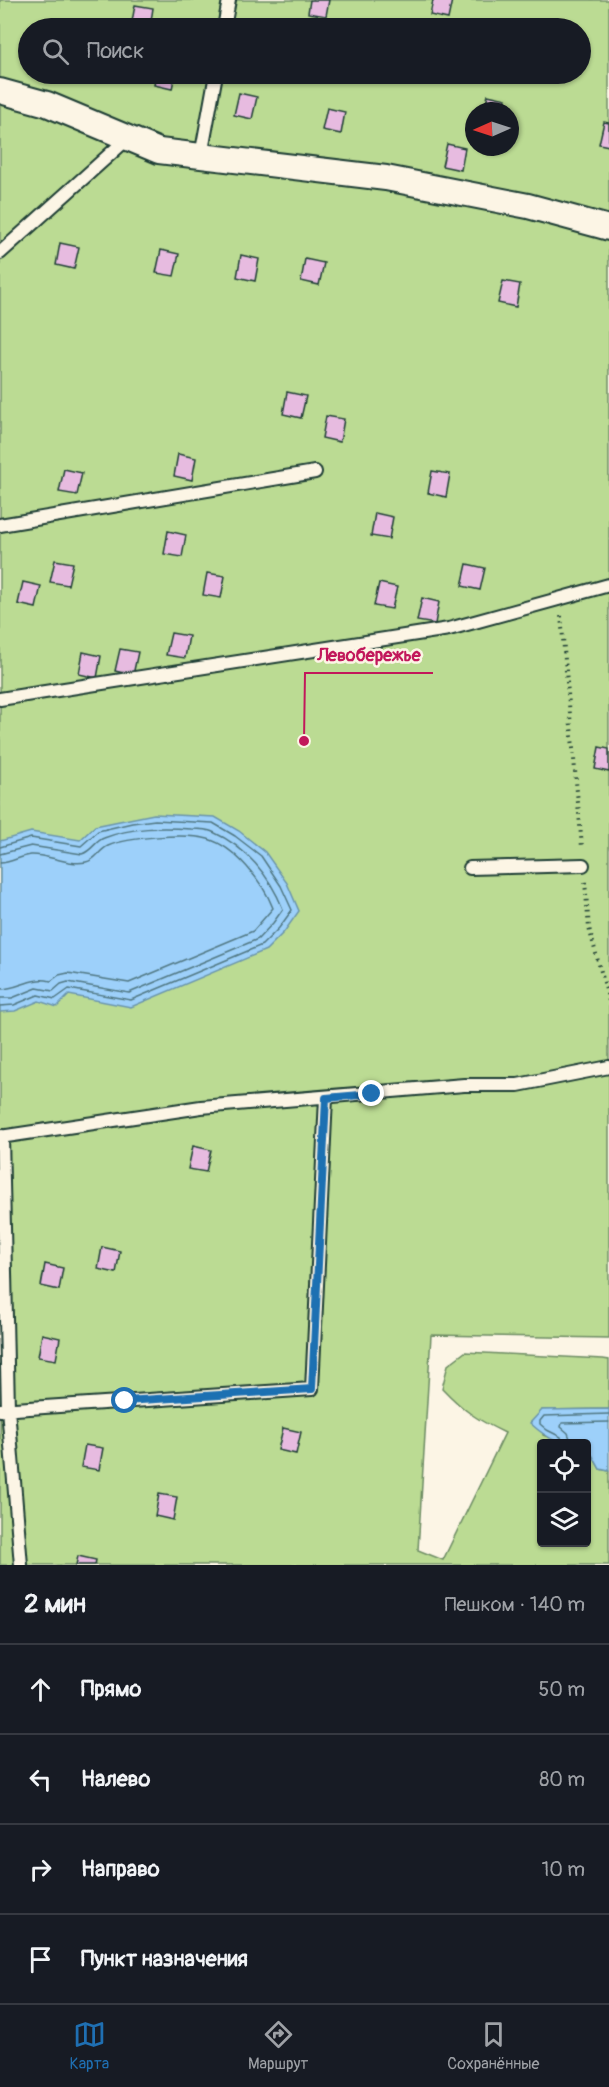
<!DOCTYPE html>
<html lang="ru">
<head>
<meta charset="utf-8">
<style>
  :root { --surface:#171b24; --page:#20242c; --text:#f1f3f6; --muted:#9ea1a6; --line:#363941; --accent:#1f6fb2 }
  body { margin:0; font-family:Pangolin,sans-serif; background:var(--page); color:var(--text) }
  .controls { position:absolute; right:18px; bottom:18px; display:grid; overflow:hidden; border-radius:6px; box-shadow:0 2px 4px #0004 }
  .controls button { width:54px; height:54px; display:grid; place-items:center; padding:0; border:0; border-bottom:2px solid var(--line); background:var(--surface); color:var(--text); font:30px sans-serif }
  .compass { position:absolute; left:465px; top:102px; width:54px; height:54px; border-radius:50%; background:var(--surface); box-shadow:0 2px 4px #0004; rotate:267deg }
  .stop { position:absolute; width:18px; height:18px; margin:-14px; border:4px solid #1f6fb2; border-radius:50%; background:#fff }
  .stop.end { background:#1f6fb2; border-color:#fff; box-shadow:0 2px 6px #0008 }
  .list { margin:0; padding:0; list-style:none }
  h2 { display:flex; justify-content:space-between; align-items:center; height:78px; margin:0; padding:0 24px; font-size:26px }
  h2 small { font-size:20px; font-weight:400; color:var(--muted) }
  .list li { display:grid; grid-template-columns:39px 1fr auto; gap:18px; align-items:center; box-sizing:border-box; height:90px; padding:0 24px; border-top:2px solid var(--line) }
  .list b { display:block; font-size:22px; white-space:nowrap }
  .list em { font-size:20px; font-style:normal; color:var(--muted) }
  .icon { flex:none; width:33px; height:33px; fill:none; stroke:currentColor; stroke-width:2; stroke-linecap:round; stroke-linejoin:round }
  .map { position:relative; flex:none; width:609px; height:1565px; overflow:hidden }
  .search { position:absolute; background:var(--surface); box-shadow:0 2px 4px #0004; left:18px; right:18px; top:18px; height:66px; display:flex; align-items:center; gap:15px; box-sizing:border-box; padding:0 21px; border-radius:33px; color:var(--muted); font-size:22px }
  .sheet { height:438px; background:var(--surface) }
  nav { display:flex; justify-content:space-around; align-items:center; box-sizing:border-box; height:84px; border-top:2px solid var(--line); background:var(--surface); font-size:16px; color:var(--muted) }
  nav a { display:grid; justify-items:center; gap:3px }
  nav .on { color:var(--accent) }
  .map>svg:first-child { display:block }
</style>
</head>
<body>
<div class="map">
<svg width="609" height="1565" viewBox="0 0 609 1565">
  <rect width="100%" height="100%" fill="#fcf5e5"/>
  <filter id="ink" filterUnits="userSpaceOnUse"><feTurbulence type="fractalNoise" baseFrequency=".0167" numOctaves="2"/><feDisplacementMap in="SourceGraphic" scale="12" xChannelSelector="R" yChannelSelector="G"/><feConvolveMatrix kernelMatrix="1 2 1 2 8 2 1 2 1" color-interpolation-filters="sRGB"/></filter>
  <g filter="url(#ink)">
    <path fill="#bbdb93" stroke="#6d8c64" stroke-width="1.5" fill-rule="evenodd" d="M0 0H609V1338L431 1335 418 1550 443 1560 505 1433C476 1419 465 1412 442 1388L448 1365 465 1352 603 1359 609 1360V1409L542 1410 543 1435 563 1443 542 1444V1542H586L587 1450 590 1451 600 1469 609 1471V1565H0ZM28 28H580V74H28ZM474 111H510V147H474Z"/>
    <path fill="#9dd0fa" stroke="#6b95ab" stroke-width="1.5" d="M154 814 215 817 239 831 265 852 287 883 299 911 284 932 266 950 131 1007 69 995 57 1007 39 1001 15 1011 0 1012V841L31 832 80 840 95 826Z
      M609 1409V1471L600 1469 590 1451 587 1450 586 1444C559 1444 551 1442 530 1423L542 1410Z"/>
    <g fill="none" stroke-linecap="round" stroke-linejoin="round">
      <path stroke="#517883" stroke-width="1.5" d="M0 847 31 838 81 846 98 831 132 823 155 820 213 823 235 836 261 856 281 886 292 910 279 928 262 945 131 1000 69 989 55 999 38 995 14 1005 0 1006
        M0 854 31 846 82 854C92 851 95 841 104 838 132 827 162 827 191 829 198 829 207 829 213 832 246 847 270 876 283 909L273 923 258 939 129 993 68 982 61 984 53 991 37 988 12 998H0
        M0 863C11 863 20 856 31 855 48 854 68 866 86 862 96 860 99 850 108 846 128 837 187 833 208 839 235 847 263 882 273 908L253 931 129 983 68 973 59 975 51 981C30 976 20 989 0 989
        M563 1444 561 1437 547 1430 540 1424V1421L544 1416 609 1414
        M572 1444 568 1433 561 1427 562 1423 609 1422"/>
    </g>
    <path fill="#e7bbe0" stroke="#1f3d34" stroke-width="1.5" d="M310 0H329L326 16 308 13Z
      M433 0H452L448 19 430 15Z
      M135 5 153 8 150 28 131 27Z
      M156 74H175L172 89 154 85Z
      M239 93 257 97 252 119 234 115Z
      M488 95 506 99 503 111H484Z
      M327 108 345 112 341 134 322 130Z
      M604 122 609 123V146L599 144Z
      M447 144 465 148 461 170 442 166Z
      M60 243 79 247 74 269 56 265Z
      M161 250 179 254 174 276 156 273Z
      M241 255 259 259 255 281 237 277Z
      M305 259 324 263 319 285 301 281Z
      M503 281 520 284 516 307 498 303Z
      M287 392 306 396 301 418 283 414Z
      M326 416 344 419 340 442 322 438Z
      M178 454 196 458 192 480 174 476Z
      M64 469 82 473 77 495 59 492Z
      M432 471 450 474 446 497 428 493Z
      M375 513 393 517 389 539 371 536Z
      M168 531 186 535 182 557 164 554Z
      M55 560 73 563 68 585 50 582Z
      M467 564 485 568 480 590 462 586Z
      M207 573 225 576 221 598 203 595Z
      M23 582 41 586 36 608 18 604Z
      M379 583 397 587 392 609 374 606Z
      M422 598 439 602 435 624 417 621Z
      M171 633 189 636 185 658 166 655Z
      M120 649 138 652 133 675 115 671Z
      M83 652 101 656 97 678 79 674Z
      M599 747 609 749V772L595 769Z
      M193 1146 211 1150 206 1172 188 1169Z
      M102 1247 120 1251 116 1273 98 1269Z
      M45 1264 63 1268 59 1290 41 1286Z
      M42 1334 60 1338 56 1360 38 1357Z
      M283 1428 301 1432 296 1454 278 1450Z
      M85 1445 103 1448 99 1470 81 1467Z
      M159 1494 177 1497 173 1520 155 1516Z
      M78 1556 96 1560 95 1565H76Z"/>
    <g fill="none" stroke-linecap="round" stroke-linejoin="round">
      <g stroke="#1f3d34" stroke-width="16">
        <path id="service" d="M224 28 229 0
          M201 156 216 74
          M0 253 127 139
          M0 525 315 472
          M0 699 449 629 609 585
          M470 868 583 865
          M2 1136 8 1409 21 1565
          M0 1137 201 1107 464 1085H518L609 1067
          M0 1410 312 1389 326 1098"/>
      </g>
      <g stroke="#1f3d34" stroke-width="28">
        <path id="minor" d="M0 91 47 104 159 151 386 178 528 206 609 228"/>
      </g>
      <path stroke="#1f3d34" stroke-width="4" stroke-dasharray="1.5 4.5" stroke-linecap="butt" d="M561 616 582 847
        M585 882 589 928 609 1001"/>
      <use href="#service" stroke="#fcf5e5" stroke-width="12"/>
      <use href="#minor" stroke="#fcf5e5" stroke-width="24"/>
    </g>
  </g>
  <g fill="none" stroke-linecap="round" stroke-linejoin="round" filter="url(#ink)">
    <path stroke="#1f6fb2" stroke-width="8" d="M125 1401 312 1389 326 1098 372 1094"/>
  </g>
  <path fill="none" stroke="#c2185b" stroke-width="2" d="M304 741L305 673H433"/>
  <circle fill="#c2185b" stroke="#fcf5e5" stroke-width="2" cx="304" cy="741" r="6"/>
  <g font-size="18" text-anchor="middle" font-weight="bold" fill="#c2185b" stroke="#fcf5e5" stroke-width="5" stroke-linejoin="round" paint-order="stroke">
    <text x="369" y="661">Левобережье</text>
  </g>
</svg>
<div class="controls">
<button><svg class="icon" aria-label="locate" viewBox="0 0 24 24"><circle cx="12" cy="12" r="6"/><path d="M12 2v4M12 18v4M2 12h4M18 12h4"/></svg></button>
<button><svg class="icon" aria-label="layers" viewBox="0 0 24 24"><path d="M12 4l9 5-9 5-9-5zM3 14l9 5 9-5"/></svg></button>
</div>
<svg class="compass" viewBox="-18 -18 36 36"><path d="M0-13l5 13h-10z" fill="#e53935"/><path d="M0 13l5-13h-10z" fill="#9ea1a6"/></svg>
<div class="stop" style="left:125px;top:1401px"></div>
<div class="stop end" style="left:372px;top:1094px"></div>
<div class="search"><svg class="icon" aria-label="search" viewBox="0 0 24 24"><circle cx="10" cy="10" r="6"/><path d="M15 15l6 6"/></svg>Поиск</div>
</div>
<section class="sheet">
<h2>2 мин<small>Пешком · 140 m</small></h2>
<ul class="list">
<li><svg class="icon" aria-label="ahead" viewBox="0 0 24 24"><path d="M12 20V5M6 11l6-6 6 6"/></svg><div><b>Прямо</b></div><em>50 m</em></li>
<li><svg class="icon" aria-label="left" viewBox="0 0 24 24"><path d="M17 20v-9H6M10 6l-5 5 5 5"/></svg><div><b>Налево</b></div><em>80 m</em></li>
<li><svg class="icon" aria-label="right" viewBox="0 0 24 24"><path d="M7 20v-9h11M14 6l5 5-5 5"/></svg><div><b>Направо</b></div><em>10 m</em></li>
<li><svg class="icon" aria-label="arrive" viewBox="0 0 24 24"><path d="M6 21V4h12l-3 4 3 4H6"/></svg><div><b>Пункт назначения</b></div></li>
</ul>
</section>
<nav>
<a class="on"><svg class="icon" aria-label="map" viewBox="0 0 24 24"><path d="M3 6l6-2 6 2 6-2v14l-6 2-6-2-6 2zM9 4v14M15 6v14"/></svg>Карта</a>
<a><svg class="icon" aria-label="directions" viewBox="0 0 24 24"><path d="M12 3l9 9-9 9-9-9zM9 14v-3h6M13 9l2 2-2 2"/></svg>Маршрут</a>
<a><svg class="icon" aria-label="saved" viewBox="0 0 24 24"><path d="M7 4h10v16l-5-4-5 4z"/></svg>Сохранённые</a>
</nav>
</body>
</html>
